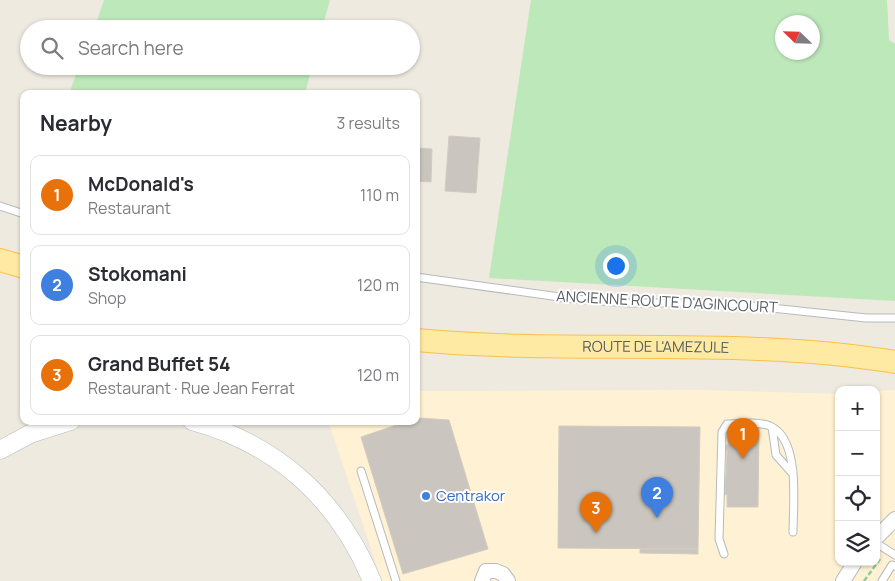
<!DOCTYPE html>
<html lang="en">
<head>
<meta charset="utf-8">
<style>
  :root { --surface:#fff; --page:#f2f2f3; --text:#2b2b33; --muted:#7c7c81; --line:#e1e1e2; --accent:#b45309 }
  body { margin:0; font-family:Manrope,sans-serif; background:var(--page); color:var(--text) }
  .controls { position:absolute; right:15px; bottom:15px; display:grid; overflow:hidden; border-radius:10px; box-shadow:0 1px 4px #0004 }
  .controls button { width:45px; height:45px; display:grid; place-items:center; padding:0; border:0; border-bottom:1px solid var(--line); background:var(--surface); color:var(--text); font:25px sans-serif }
  .compass { position:absolute; left:775px; top:15px; width:45px; height:45px; border-radius:50%; background:var(--surface); box-shadow:0 1px 4px #0004; rotate:293deg }
  .you { position:absolute; left:615px; top:265px; width:18px; height:18px; margin:-12px; border:4px solid #fff; border-radius:50%; background:#1a73e8; box-shadow:0 0 0 8px #1a73e833 }
  .badge { display:grid; place-items:center; width:32px; height:32px; border-radius:50%; background:var(--accent); color:#fff; font-size:16px; font-weight:700 }
  .pin { position:absolute; translate:-50% -41px; filter:drop-shadow(0 1px 2px #0008) }
  .pin::after { content:''; position:absolute; top:26px; width:18px; height:15px; background:inherit; clip-path:polygon(0 0,100% 0,50% 100%) }
  .list { margin:0; padding:0; list-style:none }
  h2 { display:flex; justify-content:space-between; align-items:center; height:65px; margin:0; padding:0 20px; font-size:21px }
  h2 small { font-size:16px; font-weight:400; color:var(--muted) }
  .list li { display:grid; grid-template-columns:32px 1fr auto; gap:15px; align-items:center; box-sizing:border-box; height:80px; margin:0 10px 10px; padding:0 10px; border:1px solid var(--line); border-radius:10px }
  .list b { display:block; font-size:19px; white-space:nowrap }
  .list p { margin:0; font-size:16px; white-space:nowrap; color:var(--muted) }
  .list em { font-size:16px; font-style:normal; color:var(--muted) }
  .icon { flex:none; width:28px; height:28px; fill:none; stroke:currentColor; stroke-width:2; stroke-linecap:round; stroke-linejoin:round }
  .map { position:relative; flex:none; width:895px; height:581px; overflow:hidden }
  .search { position:absolute; background:var(--surface); box-shadow:0 1px 4px #0004; left:20px; top:20px; width:400px; height:55px; display:flex; align-items:center; gap:12px; box-sizing:border-box; padding:0 18px; border-radius:28px; color:var(--muted); font-size:19px }
  .panel { position:absolute; background:var(--surface); box-shadow:0 1px 4px #0004; left:20px; top:90px; width:400px; height:335px; border-radius:10px }
  .map>svg:first-child { display:block }
</style>
</head>
<body>
<div class="map">
<svg width="895" height="581" viewBox="0 0 895 581">
  <rect width="100%" height="100%" fill="#eeeae0"/>
  <path fill="#fff2d4" d="M702 390 839 394V562H876V391L895 390V581H382L328 421H416V391Z"/>
  <path fill="#bde8ba" fill-rule="evenodd" d="M104 0H330L322 29H94Z
    M531 0H887L889 40 895 44V301L489 278ZM812 22V52H782V22Z
    M79 66H312L305 94H69Z"/>
  <path fill="#cac6bf" stroke="#d3cbbe" d="M449 136 480 138 476 193 445 191Z
    M417 148 432 149 431 182 416 181Z
    M419 418 449 420 488 549 403 574 361 437 409 421H416Z
    M559 426 700 427 698 549 558 548Z
    M728 427H759L758 507H727V494L725 495 727 450H725V445H728Z
    M640 549H698V554L640 553Z"/>
  <g fill="none" stroke-linecap="round" stroke-linejoin="round">
    <g stroke="#b6babe" stroke-width="9">
      <path id="service" d="M0 206 24 214
        M416 277 574 299 629 303H723L866 318H895
        M772 427 776 455 792 473
        M361 471 396 581
        M876 543 895 555
        M724 554 719 539 722 432 727 424C740 424 758 421 770 426 801 440 793 505 793 532
        M882 581 892 565 895 566"/>
    </g>
    <g stroke="#b6babe" stroke-width="16">
      <path id="minor" d="M876 538 895 519
        M482 581 486 571H496L503 574 508 581
        M843 581 855 562"/>
    </g>
    <g stroke="#b6babe" stroke-width="19">
      <path id="tertiary" d="M192 421C277 444 338 499 372 581
        M0 450 30 434 71 421"/>
    </g>
    <g stroke="#fcbf4a" stroke-width="24">
      <g id="primary">
        <path d="M0 260 24 267"/>
        <path id="s1" d="M416 340C576 355 736 336 895 362"/>
      </g>
    </g>
    <path stroke="#93ca9e" stroke-width="2.5" stroke-dasharray="5 2.5" stroke-linecap="butt" d="M864 581 880 559"/>
    <use href="#service" stroke="#fff" stroke-width="7"/>
    <use href="#minor" stroke="#fff" stroke-width="14"/>
    <use href="#tertiary" stroke="#fff" stroke-width="18"/>
    <use href="#primary" stroke="#ffeaa4" stroke-width="22"/>
  </g>
  <circle fill="#3f7fe0" stroke="#fff" stroke-width="2" cx="426" cy="496" r="5"/>
  <g text-anchor="middle" stroke-width="4" stroke-linejoin="round" paint-order="stroke">
    <g font-size="15" fill="#595e63" stroke="#fff">
      <text transform="translate(667 302) rotate(3)" y="5">ANCIENNE ROUTE D'AGINCOURT</text>
      <text dy="5" stroke="none"><textPath href="#s1" startOffset="240">ROUTE DE L'AMEZULE</textPath></text>
    </g>
    <g font-size="15" fill="#366cbe" stroke="#fff" text-anchor="start">
      <text x="436" y="501">Centrakor</text>
    </g>
  </g>
</svg>
<div class="controls">
<button>+</button>
<button>−</button>
<button><svg class="icon" aria-label="locate" viewBox="0 0 24 24"><circle cx="12" cy="12" r="6"/><path d="M12 2v4M12 18v4M2 12h4M18 12h4"/></svg></button>
<button><svg class="icon" aria-label="layers" viewBox="0 0 24 24"><path d="M12 4l9 5-9 5-9-5zM3 14l9 5 9-5"/></svg></button>
</div>
<svg class="compass" viewBox="-18 -18 36 36"><path d="M0-13l5 13h-10z" fill="#e53935"/><path d="M0 13l5-13h-10z" fill="#7c7c81"/></svg>
<div class="you"></div>
<div class="pin badge" style="left:743px;top:459px;background:#e8710a">1</div>
<div class="pin badge" style="left:657px;top:518px;background:#3f7fe0">2</div>
<div class="pin badge" style="left:596px;top:533px;background:#e8710a">3</div>
<div class="search"><svg class="icon" aria-label="search" viewBox="0 0 24 24"><circle cx="10" cy="10" r="6"/><path d="M15 15l6 6"/></svg>Search here</div>
<section class="panel">
<h2>Nearby<small>3 results</small></h2>
<ul class="list">
<li><span class="badge" style="background:#e8710a">1</span><div><b>McDonald's</b><p>Restaurant</p></div><em>110 m</em></li>
<li><span class="badge" style="background:#3f7fe0">2</span><div><b>Stokomani</b><p>Shop</p></div><em>120 m</em></li>
<li><span class="badge" style="background:#e8710a">3</span><div><b>Grand Buffet 54</b><p>Restaurant · Rue Jean Ferrat</p></div><em>120 m</em></li>
</ul>
</section>
</div>
</body>
</html>
